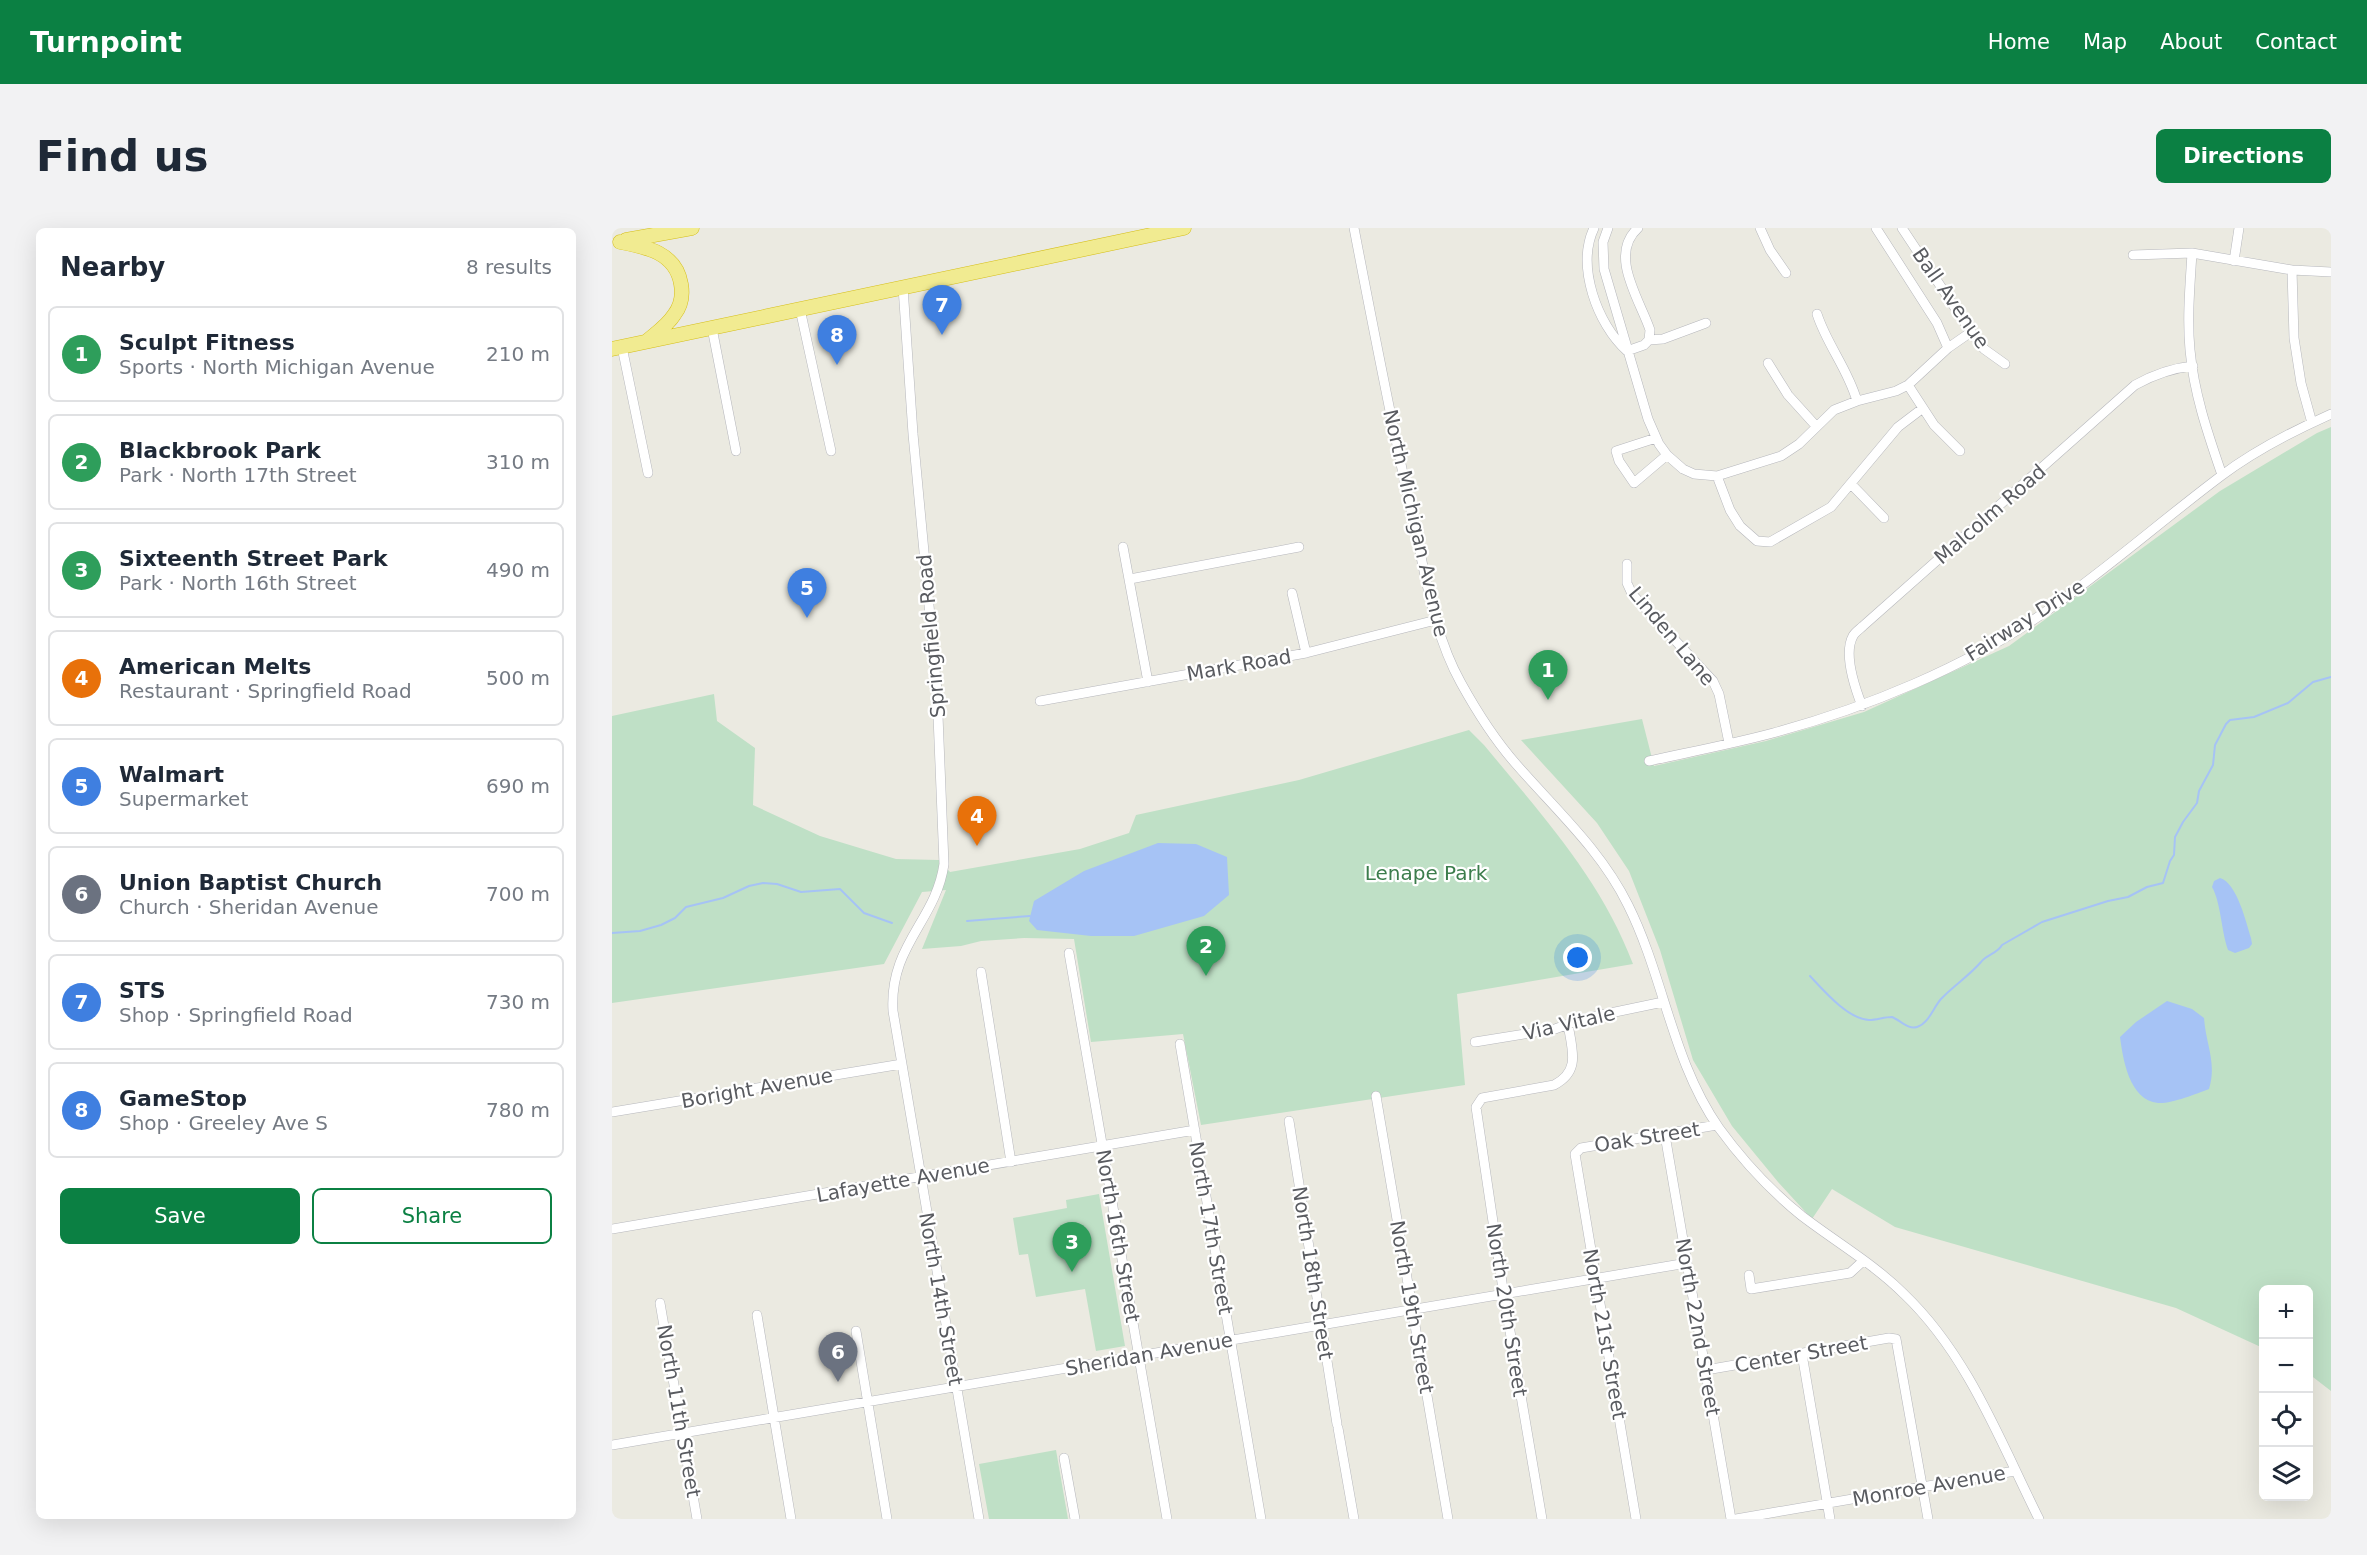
<!DOCTYPE html>
<html lang="en">
<head>
<meta charset="utf-8">
<style>
  :root { --surface:#fff; --page:#f2f2f3; --text:#1f2937; --muted:#747a83; --line:#e0e1e3; --accent:#0b8043 }
  body { margin:0; font-family:"DejaVu Sans",sans-serif; background:var(--page); color:var(--text) }
  .controls { position:absolute; right:18px; bottom:18px; display:grid; overflow:hidden; border-radius:9px; box-shadow:0 6px 24px #0002 }
  .controls button { width:54px; height:54px; display:grid; place-items:center; padding:0; border:0; border-bottom:2px solid var(--line); background:var(--surface); color:var(--text); font:30px sans-serif }
  .you { position:absolute; left:966px; top:730px; width:21px; height:21px; margin:-15px; border:4px solid #fff; border-radius:50%; background:#1a73e8; box-shadow:0 0 0 9px #1a73e833 }
  .badge { display:grid; place-items:center; width:39px; height:39px; border-radius:50%; background:var(--accent); color:#fff; font-size:20px; font-weight:700 }
  .pin { position:absolute; translate:-50% -50px; filter:drop-shadow(0 2px 3px #0008) }
  .pin::after { content:''; position:absolute; top:32px; width:21px; height:18px; background:inherit; clip-path:polygon(0 0,100% 0,50% 100%) }
  .list { margin:0; padding:0; list-style:none }
  h2 { display:flex; justify-content:space-between; align-items:center; height:78px; margin:0; padding:0 24px; font-size:26px }
  h2 small { font-size:20px; font-weight:400; color:var(--muted) }
  .list li { display:grid; grid-template-columns:39px 1fr auto; gap:18px; align-items:center; box-sizing:border-box; height:96px; margin:0 12px 12px; padding:0 12px; border:2px solid var(--line); border-radius:9px }
  .list b { display:block; font-size:22px; white-space:nowrap }
  .list p { margin:0; font-size:20px; white-space:nowrap; color:var(--muted) }
  .list em { font-size:20px; font-style:normal; color:var(--muted) }
  .actions { display:flex; gap:12px; padding:18px 24px }
  .actions a { flex:1; padding:14px 0; border:2px solid var(--accent); border-radius:9px; text-align:center; font-size:21px; color:var(--accent) }
  .actions .main { background:var(--accent); color:#fff }
  .icon { flex:none; width:33px; height:33px; fill:none; stroke:currentColor; stroke-width:2; stroke-linecap:round; stroke-linejoin:round }
  .map { position:relative; flex:none; width:1719px; height:1291px; overflow:hidden; border-radius:9px }
  header { display:flex; align-items:center; gap:36px; box-sizing:border-box; height:84px; padding:0 30px; background:var(--accent); color:#fff }
  header strong { font-size:28px }
  nav { display:flex; gap:33px; margin-inline-start:auto; font-size:21px }
  .intro { display:flex; align-items:center; justify-content:space-between; box-sizing:border-box; height:144px; padding:0 36px }
  h1 { margin:0; font-size:42px }
  .button { padding:15px 27px; border-radius:9px; background:var(--accent); color:#fff; font-size:21px; font-weight:700 }
  main { display:flex; gap:36px; padding:0 36px }
  aside { flex:1; background:var(--surface); border-radius:9px; box-shadow:0 6px 24px #0002 }
  .map>svg:first-child { display:block }
</style>
</head>
<body>
<header>
<strong>Turnpoint</strong>
<nav><a>Home</a><a>Map</a><a>About</a><a>Contact</a></nav>
</header>
<div class="intro"><h1>Find us</h1><a class="button">Directions</a></div>
<main>
<aside>
<h2>Nearby<small>8 results</small></h2>
<ul class="list">
<li><span class="badge" style="background:#2e9e5b">1</span><div><b>Sculpt Fitness</b><p>Sports · North Michigan Avenue</p></div><em>210 m</em></li>
<li><span class="badge" style="background:#2e9e5b">2</span><div><b>Blackbrook Park</b><p>Park · North 17th Street</p></div><em>310 m</em></li>
<li><span class="badge" style="background:#2e9e5b">3</span><div><b>Sixteenth Street Park</b><p>Park · North 16th Street</p></div><em>490 m</em></li>
<li><span class="badge" style="background:#e8710a">4</span><div><b>American Melts</b><p>Restaurant · Springfield Road</p></div><em>500 m</em></li>
<li><span class="badge" style="background:#3f7fe0">5</span><div><b>Walmart</b><p>Supermarket</p></div><em>690 m</em></li>
<li><span class="badge" style="background:#6b7280">6</span><div><b>Union Baptist Church</b><p>Church · Sheridan Avenue</p></div><em>700 m</em></li>
<li><span class="badge" style="background:#3f7fe0">7</span><div><b>STS</b><p>Shop · Springfield Road</p></div><em>730 m</em></li>
<li><span class="badge" style="background:#3f7fe0">8</span><div><b>GameStop</b><p>Shop · Greeley Ave S</p></div><em>780 m</em></li>
</ul>
<div class="actions"><a class="main">Save</a><a>Share</a></div>
</aside>
<div class="map">
<svg width="1719" height="1291" viewBox="0 0 1719 1291">
  <rect width="100%" height="100%" fill="#ebeae1"/>
  <path fill="#bfe0c6" d="M1719 199V1163L1697 1146 1696 1062H1652L1651 1120 1564 1080 1283 999 1220 961 1200 991 1166 954 1120 898 1081 832 1048 722 1017 643 985 595 909 512 1030 491 1042 538 1154 513 1252 484 1397 418 1608 263 1705 205Z
    M102 466 105 493 143 520 141 577 208 608 284 631 327 632 338 644 468 621 517 605 524 587 687 552 857 502 872 517C929 586 989 651 1021 736L845 766 853 857 589 897 571 806 479 814 462 711 412 710 369 713 349 718 310 721 334 662 310 664 272 736 0 775V488Z
    M487 966 513 1118 484 1123 473 1061 424 1069 416 1026 407 1027 401 990 455 980 454 972Z
    M444 1222 456 1291H377L367 1236Z"/>
  <path fill="#a6c3f5" d="M546 615 584 616 615 629 617 667 592 688 522 708H479L425 702 417 693 422 673 472 643Z
    M1608 650C1625 655 1634 694 1639 710L1640 716 1637 720 1623 725 1616 722C1609 702 1609 675 1600 659L1602 653Z
    M1555 773 1580 781 1592 790C1594 817 1605 835 1597 861 1584 866 1559 876 1546 875 1517 872 1511 831 1508 809L1524 794Z"/>
  <g fill="none" stroke-linecap="round" stroke-linejoin="round">
    <path stroke="#a6c3f5" stroke-width="2" d="M355 693 418 688
      M0 705 28 703 49 697 63 690 74 679 111 670 137 658 151 655 165 656 189 664 228 661 252 685 280 695
      M1198 748C1212 763 1236 791 1257 792 1265 792 1272 789 1280 789 1288 792 1296 802 1305 799 1317 795 1321 780 1329 771 1341 758 1357 748 1369 734 1375 726 1385 726 1390 717L1430 694 1496 673 1516 669 1535 659 1551 655 1558 633 1562 627 1563 609 1571 594 1585 575 1587 563 1601 537 1603 517 1614 496 1618 492 1642 489 1676 475 1701 454 1719 449"/>
    <g stroke="#b6b7bc" stroke-width="10">
      <path id="minor" d="M742 0C761 99 780 198 802 296 814 349 822 407 849 455 865 484 882 511 904 536 944 582 989 622 1016 677 1052 749 1060 833 1107 900 1131 933 1159 963 1190 988 1224 1014 1262 1036 1292 1066 1356 1127 1388 1213 1427 1291
        M982 0C964 38 985 96 1015 123
        M996 0 991 14 992 41 1036 191 1047 216 1055 227 1071 241 1082 246 1105 248 1169 228 1187 216 1222 182 1245 173 1284 163 1296 157 1336 120 1359 104
        M1148 0 1158 22 1174 45
        M1264 0 1325 95 1336 120
        M1290 0 1359 104 1372 121 1393 136
        M1580 25C1578 57 1575 90 1578 122 1582 166 1596 206 1610 247
        M1521 27 1580 25 1680 42 1719 44
        M1622 33 1627 0
        M1680 42 1682 110 1689 155 1700 195
        M291 59 301 206 325 463 332 636C324 693 277 717 281 783L367 1291
        M188 81 219 223
        M1205 86C1215 117 1236 141 1245 173
        M100 100 124 223
        M1037 112 1051 111 1094 95
        M10 119 36 245
        M1015 123 1032 117 1037 112 1038 102C1028 72 996 27 1026 0
        M1156 135 1176 167 1204 198
        M1296 157 1322 197 1348 223
        M1044 210 1004 223 1007 233 1022 255 1055 227
        M1105 248 1118 282 1128 298 1145 313 1158 314 1219 279 1286 199 1311 180
        M1239 256 1272 290
        M511 319 536 454
        M1015 336V355L1020 366 1101 453 1107 466 1117 515
        M518 351 687 319
        M680 365 694 425
        M428 473 694 425 824 392
        M1250 478C1243 460 1231 426 1241 408 1243 404 1248 401 1251 398L1523 157C1541 147 1560 140 1581 138
        M1037 533C1078 524 1120 516 1161 505 1254 480 1354 439 1433 384 1494 342 1549 293 1609 248 1642 223 1681 203 1719 186
        M457 725 555 1291
        M369 744 399 934
        M863 814 943 801 970 791 1051 774
        M568 816 649 1291
        M764 868 836 1291
        M0 884 290 836
        M677 893 725 1196
        M1053 907 1119 1291
        M0 1001 583 902
        M1137 1047 1139 1061 1238 1045 1251 1033
        M48 1075 85 1291
        M145 1087 179 1291
        M244 1103 275 1291
        M1190 1126 1218 1291
        M1094 1142 1277 1110 1284 1111 1316 1291
        M726 1200 742 1291
        M0 1217 1075 1035
        M452 1230 463 1291
        M930 1291 892 1068 864 879 870 870 942 857C969 843 960 822 956 796
        M1024 1291 963 926 969 920 1105 897
        M1124 1291 1403 1243"/>
    </g>
    <g stroke="#d5be17" stroke-width="15">
      <path id="highway" d="M14 12 80 0
        M8 14C35 19 64 25 69 56 71 67 69 78 62 87 55 98 44 105 35 113
        M0 121 572 0"/>
    </g>
    <use href="#minor" stroke="#fff" stroke-width="9"/>
    <use href="#highway" stroke="#f1eb91" stroke-width="14"/>
  </g>
  <g text-anchor="middle" stroke-width="4.5" stroke-linejoin="round" paint-order="stroke">
    <g font-size="20" fill="#595b60" stroke="#fff">
      <text transform="translate(1339 70) rotate(55)" y="7">Ball Avenue</text>
      <text transform="translate(1378 286) rotate(-41)" y="7">Malcolm Road</text>
      <text transform="translate(804 295) rotate(77)" y="7">North Michigan Avenue</text>
      <text transform="translate(1413 392) rotate(-32)" y="7">Fairway Drive</text>
      <text transform="translate(319 408) rotate(-95)" y="7">Springfield Road</text>
      <text transform="translate(1060 408) rotate(50)" y="7">Linden Lane</text>
      <text transform="translate(627 437) rotate(-10)" y="7">Mark Road</text>
      <text transform="translate(957 795) rotate(-13)" y="7">Via Vitale</text>
      <text transform="translate(145 860) rotate(-10)" y="7">Boright Avenue</text>
      <text transform="translate(1035 909) rotate(-9)" y="7">Oak Street</text>
      <text transform="translate(291 952) rotate(-10)" y="7">Lafayette Avenue</text>
      <text transform="translate(599 1000) rotate(80)" y="7">North 17th Street</text>
      <text transform="translate(506 1008) rotate(80)" y="7">North 16th Street</text>
      <text transform="translate(701 1045) rotate(81)" y="7">North 18th Street</text>
      <text transform="translate(329 1071) rotate(80)" y="7">North 14th Street</text>
      <text transform="translate(800 1079) rotate(80)" y="7">North 19th Street</text>
      <text transform="translate(895 1082) rotate(81)" y="7">North 20th Street</text>
      <text transform="translate(1086 1099) rotate(80)" y="7">North 22nd Street</text>
      <text transform="translate(993 1106) rotate(80)" y="7">North 21st Street</text>
      <text transform="translate(537 1126) rotate(-10)" y="7">Sheridan Avenue</text>
      <text transform="translate(1189 1126) rotate(-10)" y="7">Center Street</text>
      <text transform="translate(67 1183) rotate(80)" y="7">North 11th Street</text>
      <text transform="translate(1317 1258) rotate(-10)" y="7">Monroe Avenue</text>
    </g>
    <g font-size="20" fill="#3c7d4c" stroke="#fff">
      <text x="814" y="652">Lenape Park</text>
    </g>
  </g>
</svg>
<div class="controls">
<button>+</button>
<button>−</button>
<button><svg class="icon" aria-label="locate" viewBox="0 0 24 24"><circle cx="12" cy="12" r="6"/><path d="M12 2v4M12 18v4M2 12h4M18 12h4"/></svg></button>
<button><svg class="icon" aria-label="layers" viewBox="0 0 24 24"><path d="M12 4l9 5-9 5-9-5zM3 14l9 5 9-5"/></svg></button>
</div>
<div class="you"></div>
<div class="pin badge" style="left:936px;top:472px;background:#2e9e5b">1</div>
<div class="pin badge" style="left:594px;top:748px;background:#2e9e5b">2</div>
<div class="pin badge" style="left:460px;top:1044px;background:#2e9e5b">3</div>
<div class="pin badge" style="left:365px;top:618px;background:#e8710a">4</div>
<div class="pin badge" style="left:195px;top:390px;background:#3f7fe0">5</div>
<div class="pin badge" style="left:226px;top:1154px;background:#6b7280">6</div>
<div class="pin badge" style="left:330px;top:107px;background:#3f7fe0">7</div>
<div class="pin badge" style="left:225px;top:137px;background:#3f7fe0">8</div>
</div>
</main>
</body>
</html>
